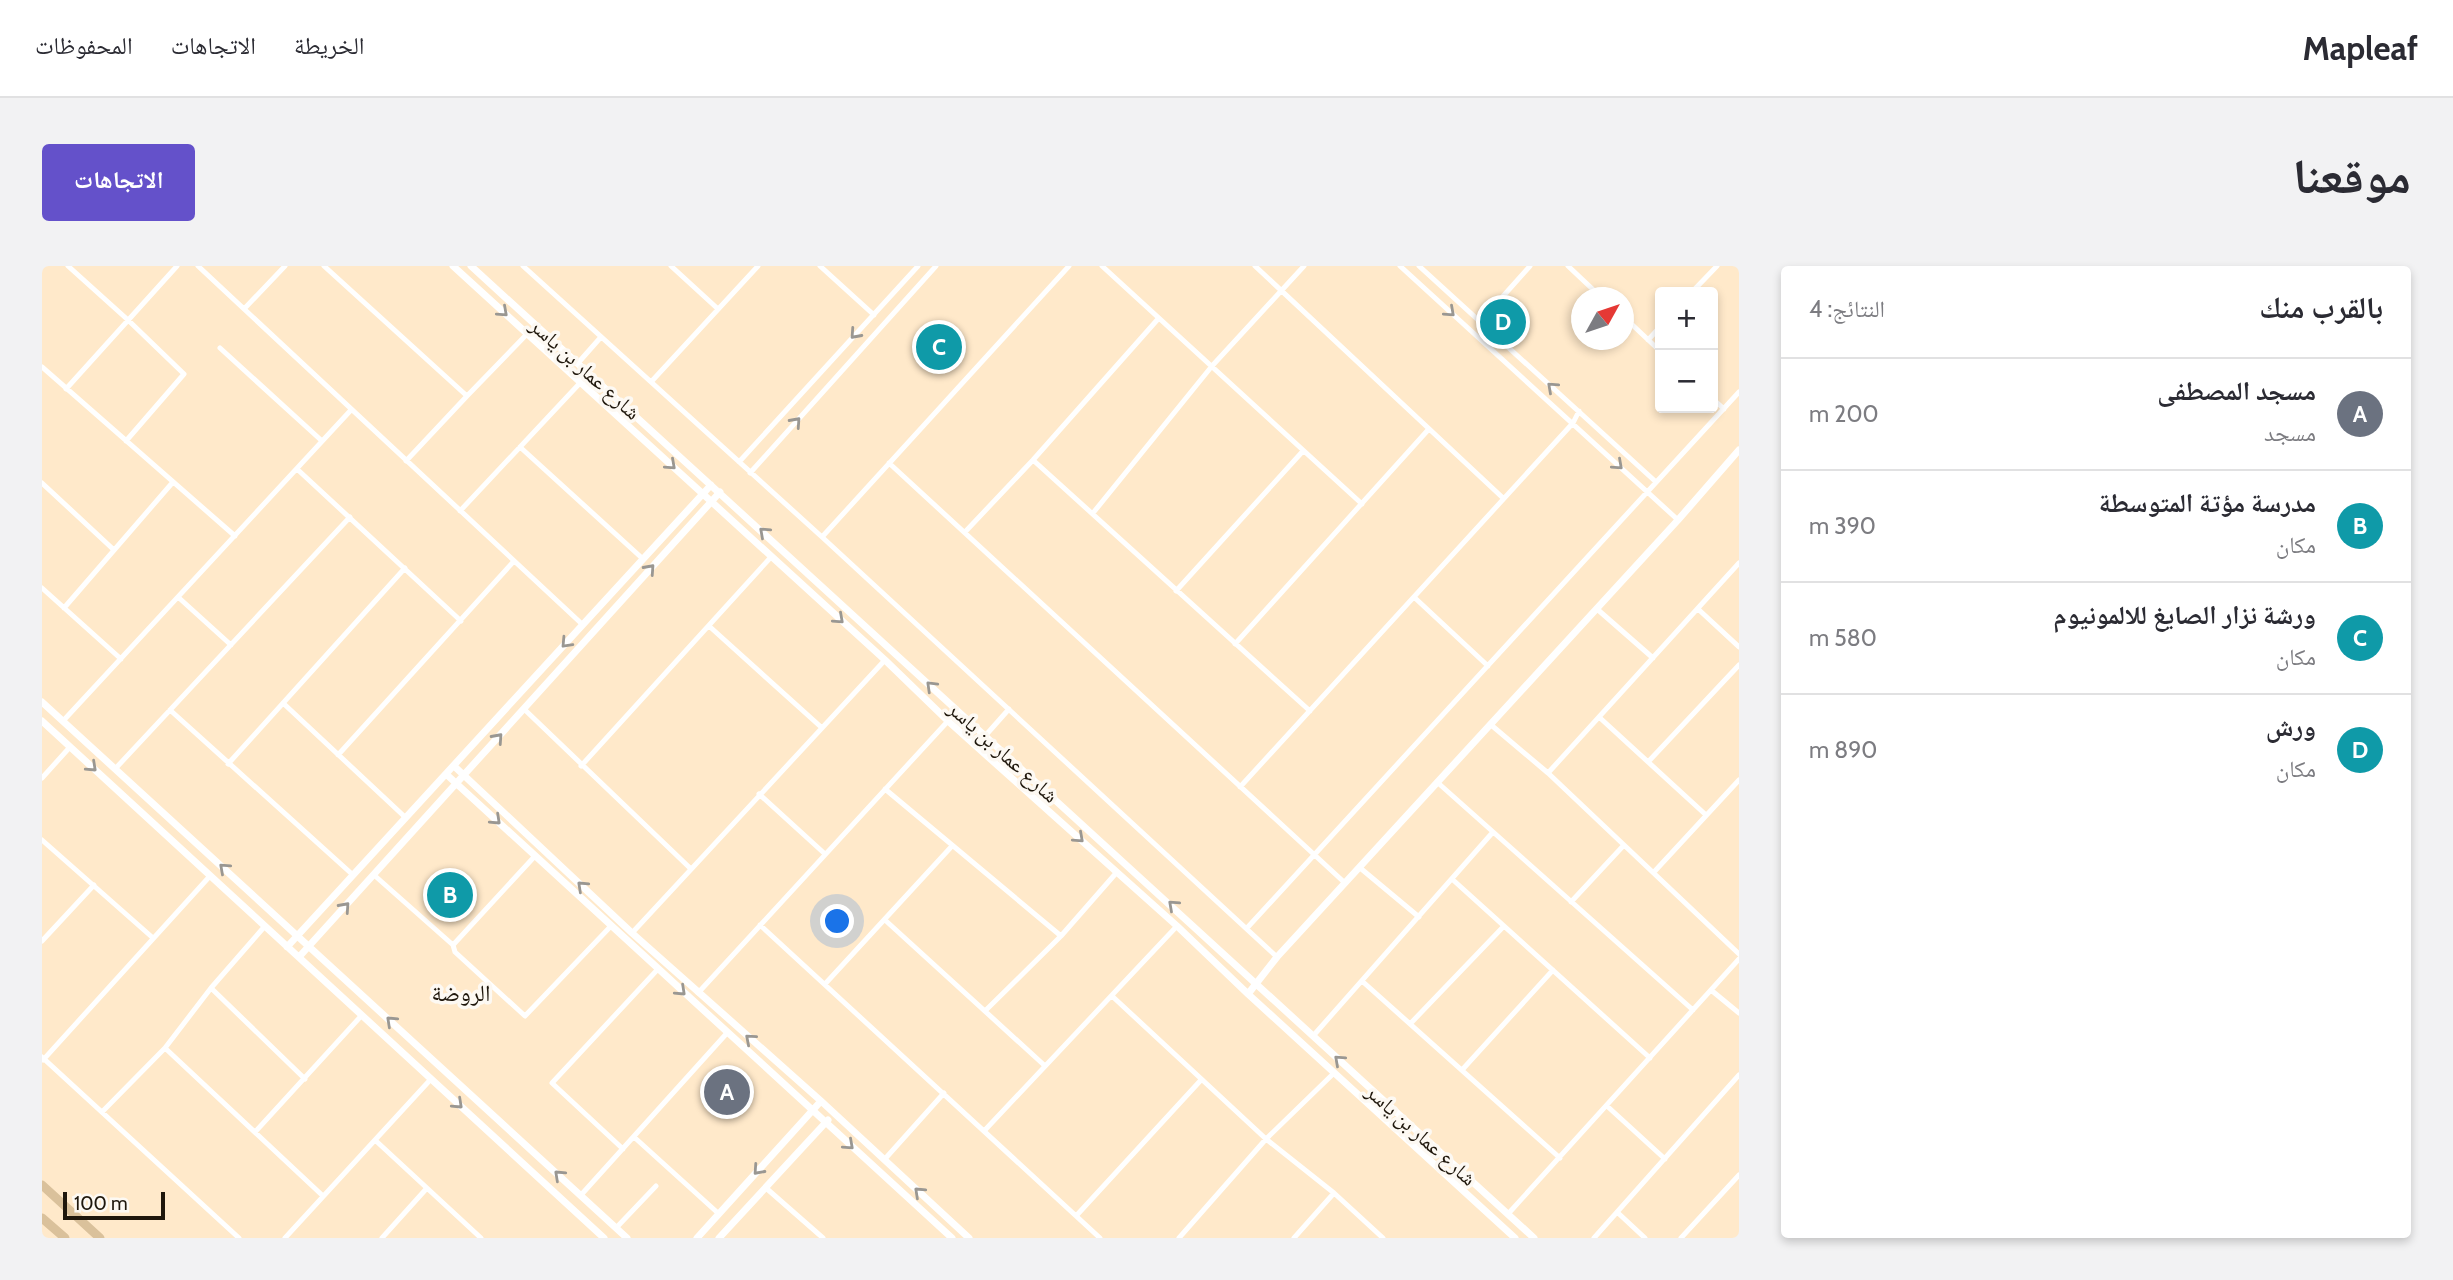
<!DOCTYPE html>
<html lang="ar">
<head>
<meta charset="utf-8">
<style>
  :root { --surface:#fff; --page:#f2f2f3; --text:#2b2b33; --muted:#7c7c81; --line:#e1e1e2; --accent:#6451ca }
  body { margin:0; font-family:Cabin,"Noto Naskh Arabic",sans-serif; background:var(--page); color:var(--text); direction:rtl }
  .controls { position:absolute; right:21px; top:21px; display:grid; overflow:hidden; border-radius:7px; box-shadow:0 4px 10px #0003 }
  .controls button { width:63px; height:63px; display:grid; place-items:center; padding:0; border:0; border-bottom:2px solid var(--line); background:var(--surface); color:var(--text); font:35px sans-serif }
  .compass { position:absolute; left:1529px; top:21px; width:63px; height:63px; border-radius:50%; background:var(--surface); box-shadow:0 4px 10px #0003; rotate:50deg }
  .scale { position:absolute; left:21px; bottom:18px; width:102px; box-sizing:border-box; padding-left:7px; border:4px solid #1f170c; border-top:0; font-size:19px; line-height:24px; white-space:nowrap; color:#1f170c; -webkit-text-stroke:5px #fdf9f3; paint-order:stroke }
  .you { position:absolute; left:796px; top:656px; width:24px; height:24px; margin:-18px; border:5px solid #fff; border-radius:50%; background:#1a73e8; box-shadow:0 0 0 10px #1a73e833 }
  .badge { display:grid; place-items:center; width:46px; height:46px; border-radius:50%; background:var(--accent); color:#fff; font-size:23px; font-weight:700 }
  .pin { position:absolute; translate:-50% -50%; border:4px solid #fff; box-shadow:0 2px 7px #0006 }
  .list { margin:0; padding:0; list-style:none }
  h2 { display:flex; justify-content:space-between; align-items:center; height:91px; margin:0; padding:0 28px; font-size:30px }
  h2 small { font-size:23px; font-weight:400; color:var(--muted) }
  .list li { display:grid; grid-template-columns:46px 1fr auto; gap:21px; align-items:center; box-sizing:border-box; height:112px; padding:0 28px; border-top:2px solid var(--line) }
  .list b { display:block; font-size:26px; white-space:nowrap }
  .list p { margin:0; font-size:23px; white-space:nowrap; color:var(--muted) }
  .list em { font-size:23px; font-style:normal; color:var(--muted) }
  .map { position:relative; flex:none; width:1697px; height:972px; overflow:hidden; direction:ltr; border-radius:7px }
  header { display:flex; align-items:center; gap:42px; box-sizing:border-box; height:98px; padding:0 35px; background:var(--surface); border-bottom:2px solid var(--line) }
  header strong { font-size:33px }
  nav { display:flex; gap:38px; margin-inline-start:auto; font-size:24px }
  .intro { display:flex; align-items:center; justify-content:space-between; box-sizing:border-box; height:168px; padding:0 42px }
  h1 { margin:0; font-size:49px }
  .button { padding:18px 32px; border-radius:7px; background:var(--accent); color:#fff; font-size:24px; font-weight:700 }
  main { display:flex; gap:42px; padding:0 42px }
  aside { flex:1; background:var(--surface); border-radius:7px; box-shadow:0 4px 10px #0003 }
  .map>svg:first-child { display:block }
</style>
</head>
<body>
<header>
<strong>Mapleaf</strong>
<nav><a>الخريطة</a><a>الاتجاهات</a><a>المحفوظات</a></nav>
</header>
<div class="intro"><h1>موقعنا</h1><a class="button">الاتجاهات</a></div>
<main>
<aside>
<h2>بالقرب منك<small>النتائج: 4</small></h2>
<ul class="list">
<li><span class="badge" style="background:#6b7280">A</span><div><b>مسجد المصطفى</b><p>مسجد</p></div><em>200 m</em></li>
<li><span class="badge" style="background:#0f9aa8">B</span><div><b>مدرسة مؤتة المتوسطة</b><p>مكان</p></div><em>390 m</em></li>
<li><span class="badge" style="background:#0f9aa8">C</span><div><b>ورشة نزار الصايغ للالمونيوم</b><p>مكان</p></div><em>580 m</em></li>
<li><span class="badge" style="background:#0f9aa8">D</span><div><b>ورش</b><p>مكان</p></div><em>890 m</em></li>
</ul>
</aside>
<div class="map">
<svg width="1697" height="972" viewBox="0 0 1697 972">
  <rect width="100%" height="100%" fill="#ffe9ca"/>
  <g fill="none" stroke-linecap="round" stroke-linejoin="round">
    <path stroke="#fff" stroke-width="5" d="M26 0 86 54 142 108 84 175
      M156 0 541 359
      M282 0 425 130 485 68
      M481 0 780 271 1235 691
      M629 0 676 43
      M778 0 832 49
      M1060 0 1320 238
      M1213 0 1461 232
      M1358 0 1636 254
      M1377 0 1614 216
      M1526 0 1560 32
      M1650 26 1675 0
      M202 43 243 0
      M1582 51 1618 85
      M1438 56 1488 0
      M1606 74 1618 61
      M178 82 280 175
      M536 97 559 71
      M0 101 193 270
      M609 116 716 0
      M24 123 135 0
      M1671 133 1682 143
      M478 181 601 293
      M991 194 1268 445
      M364 195 425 130
      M697 196 876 0
      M847 197 1303 617
      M255 203 419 355
      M708 207 894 0
      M0 217 72 284
      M418 245 538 117
      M1051 247 1170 100 1262 0
      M923 266 991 194 1116 53
      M780 271 1027 0
      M0 322 79 393
      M1134 325 1261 185
      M136 331 189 379
      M1373 332 1446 400
      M22 342 131 216
      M1555 343 1611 392
      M1656 343 1697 381
      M667 360 779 461
      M1193 378 1386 164
      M241 437 364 552
      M482 443 649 603
      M128 444 311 609
      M1557 451 1664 549
      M21 455 309 144
      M1448 458 1506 507 1697 688
      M943 470 967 443
      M296 489 472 295
      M1606 496 1697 399
      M186 498 363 302
      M539 500 729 291
      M73 503 308 251
      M1506 507 1697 297
      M0 512 28 481
      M1395 516 1651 744
      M1198 521 1531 157 1537 145
      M843 523 1019 670
      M717 528 783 588
      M0 574 111 672
      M1317 601 1377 651
      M1612 606 1697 514
      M332 609 411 679 493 590
      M1410 613 1608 792
      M1529 636 1582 579
      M843 654 1002 799
      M718 659 1058 972
      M1205 662 1697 126
      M590 667 843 394
      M0 675 52 619
      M411 679 413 686 483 750 569 660
      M1320 715 1518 892
      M783 718 910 580
      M169 722 263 813
      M1669 724 1697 747
      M656 727 906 455
      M1070 730 1224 873 1292 927 1341 972
      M944 744 1019 670 1075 606
      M1368 758 1462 660
      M1271 770 1451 566
      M123 782 281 930
      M0 791 197 972
      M1 794 168 610
      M1420 804 1511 704
      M1565 840 1623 893
      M60 846 123 782 169 722 223 660
      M943 864 1135 660
      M213 866 320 749
      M592 871 677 948
      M333 874 439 972
      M581 883 510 817 616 703
      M842 894 902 827
      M724 922 781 972
      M539 929 685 767
      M1575 946 1603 972
      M1466 948 1697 693
      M1034 950 1159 814
      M574 962 614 920
      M243 972 389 813
      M340 972 385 922
      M1137 972 1224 873 1292 807
      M1252 972 1292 927
      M1552 972 1697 809
      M1639 972 1697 909"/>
    <path stroke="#fff" stroke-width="7" d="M411 0 843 394 906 455 1135 660 1206 728 1473 972
      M429 0 1492 972
      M0 436 585 972
      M0 455 562 972
      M412 500 590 667 779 835 927 972
      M404 508 910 972
      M245 681 669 219
      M257 691 678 226
      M1206 728 1235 691 1636 254 1697 184
      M655 972 779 835
      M677 972 786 854"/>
    <path stroke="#dac19b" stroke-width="9" d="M0 919 58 972
      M0 952 23 972"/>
  </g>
  <defs><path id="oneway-chevron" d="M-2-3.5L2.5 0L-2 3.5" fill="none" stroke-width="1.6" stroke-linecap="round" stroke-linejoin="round" transform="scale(1.75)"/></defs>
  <g stroke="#9a9792">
    <use href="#oneway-chevron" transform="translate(461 46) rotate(42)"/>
    <use href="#oneway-chevron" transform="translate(1408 46) rotate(42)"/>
    <use href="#oneway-chevron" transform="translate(813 68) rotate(132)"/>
    <use href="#oneway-chevron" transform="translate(1510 121) rotate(-138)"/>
    <use href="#oneway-chevron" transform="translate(754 156) rotate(-48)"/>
    <use href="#oneway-chevron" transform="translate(629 199) rotate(42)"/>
    <use href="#oneway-chevron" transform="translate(1576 199) rotate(42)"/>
    <use href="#oneway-chevron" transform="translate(722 266) rotate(-138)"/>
    <use href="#oneway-chevron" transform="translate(608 303) rotate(-48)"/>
    <use href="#oneway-chevron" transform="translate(797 353) rotate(42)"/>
    <use href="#oneway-chevron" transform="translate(524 377) rotate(133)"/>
    <use href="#oneway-chevron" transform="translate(889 420) rotate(-136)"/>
    <use href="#oneway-chevron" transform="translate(456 472) rotate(-48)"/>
    <use href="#oneway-chevron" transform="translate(50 501) rotate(43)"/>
    <use href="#oneway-chevron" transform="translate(454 554) rotate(43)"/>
    <use href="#oneway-chevron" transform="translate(1037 572) rotate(42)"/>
    <use href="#oneway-chevron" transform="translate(182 602) rotate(-138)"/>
    <use href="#oneway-chevron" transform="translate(540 620) rotate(-137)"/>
    <use href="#oneway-chevron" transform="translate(1131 639) rotate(-138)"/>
    <use href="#oneway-chevron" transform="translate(303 641) rotate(-48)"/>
    <use href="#oneway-chevron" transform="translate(639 725) rotate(43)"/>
    <use href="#oneway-chevron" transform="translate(349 755) rotate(-137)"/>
    <use href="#oneway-chevron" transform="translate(708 773) rotate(-139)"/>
    <use href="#oneway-chevron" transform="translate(1297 794) rotate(-138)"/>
    <use href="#oneway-chevron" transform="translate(416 838) rotate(43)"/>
    <use href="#oneway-chevron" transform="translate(807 879) rotate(42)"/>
    <use href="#oneway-chevron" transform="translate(716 904) rotate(132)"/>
    <use href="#oneway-chevron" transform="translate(517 909) rotate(-137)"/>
    <use href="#oneway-chevron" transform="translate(877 926) rotate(-137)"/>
  </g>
  <g text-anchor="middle" stroke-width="7" stroke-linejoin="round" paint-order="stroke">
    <g font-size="21" fill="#1f170c" stroke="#fdf9f3">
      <text transform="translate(543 103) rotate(42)" y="7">شارع عمار بن ياسر</text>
      <text transform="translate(961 486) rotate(42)" y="7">شارع عمار بن ياسر</text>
      <text transform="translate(1379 869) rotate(42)" y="7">شارع عمار بن ياسر</text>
    </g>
    <g font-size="23" fill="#1f170c" stroke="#fdf9f3">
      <text x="419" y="735">الروضة</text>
    </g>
  </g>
</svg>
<div class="controls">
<button>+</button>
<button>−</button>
</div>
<svg class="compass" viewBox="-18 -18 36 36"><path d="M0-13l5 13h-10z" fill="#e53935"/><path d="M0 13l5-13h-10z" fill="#7c7c81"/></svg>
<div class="scale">100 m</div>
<div class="you"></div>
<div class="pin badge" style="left:685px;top:826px;background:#6b7280">A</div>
<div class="pin badge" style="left:408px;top:629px;background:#0f9aa8">B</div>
<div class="pin badge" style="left:897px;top:81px;background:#0f9aa8">C</div>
<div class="pin badge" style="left:1461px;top:56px;background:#0f9aa8">D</div>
</div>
</main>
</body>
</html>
